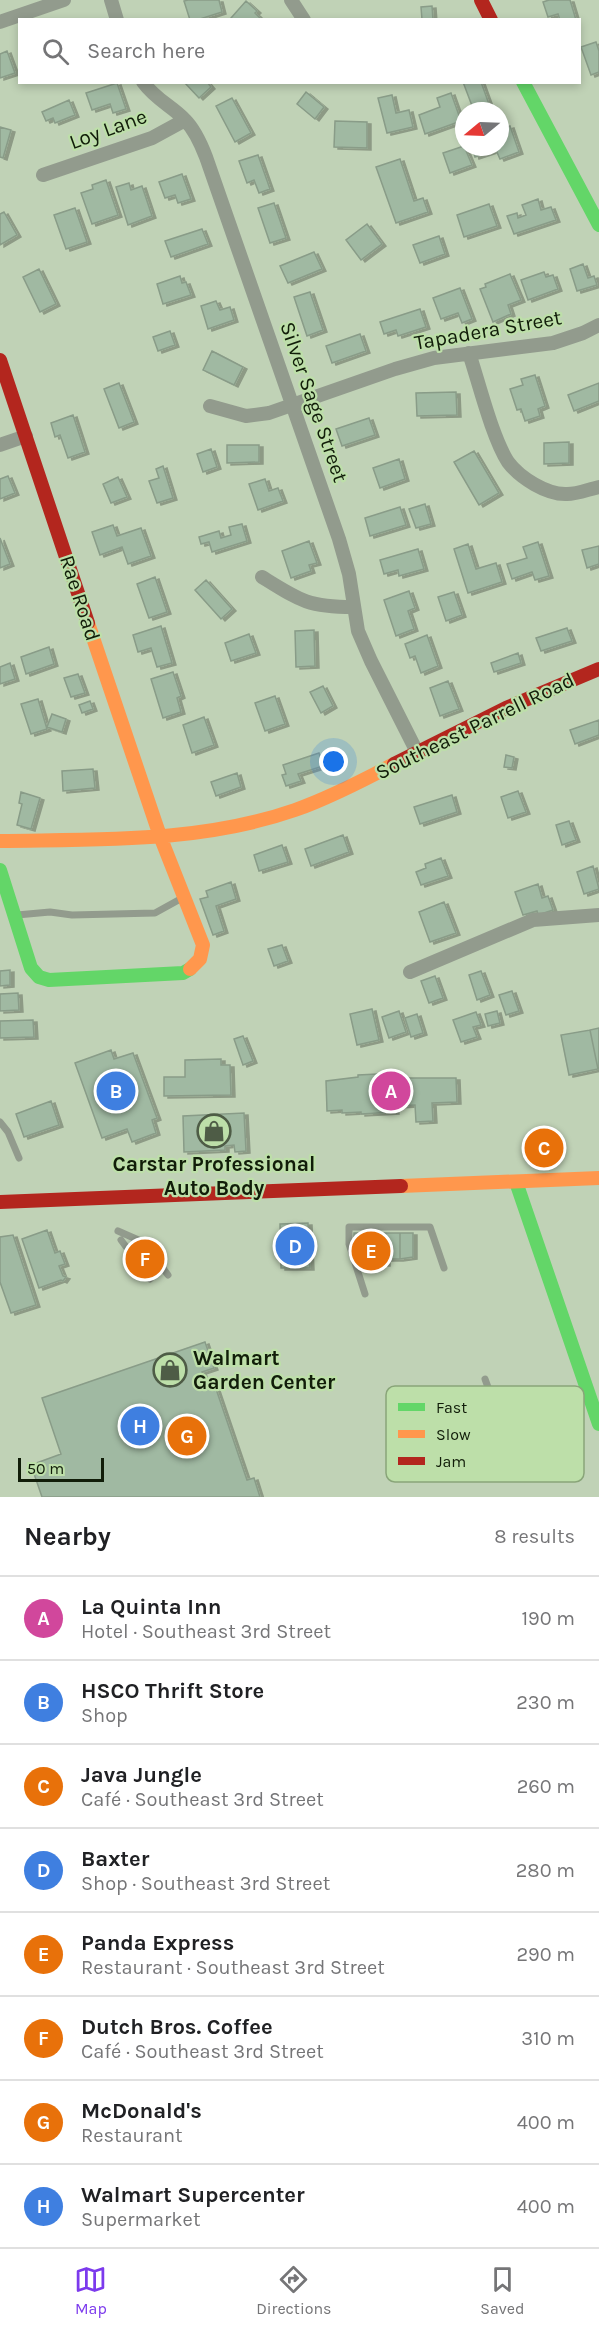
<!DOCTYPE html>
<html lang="en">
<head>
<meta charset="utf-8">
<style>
  :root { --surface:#fff; --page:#f2f2f2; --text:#202124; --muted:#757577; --line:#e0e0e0; --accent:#7c3aed }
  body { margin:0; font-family:Karla,sans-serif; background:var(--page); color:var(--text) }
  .compass { position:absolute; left:455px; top:102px; width:54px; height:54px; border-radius:50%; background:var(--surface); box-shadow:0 3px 9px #0003; rotate:251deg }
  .scale { position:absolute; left:18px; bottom:15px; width:86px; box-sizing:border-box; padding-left:6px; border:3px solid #111d09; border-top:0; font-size:16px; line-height:21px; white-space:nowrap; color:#111d09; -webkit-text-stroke:4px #bddfa9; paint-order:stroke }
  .you { position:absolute; left:334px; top:762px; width:21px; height:21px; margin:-15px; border:4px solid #fff; border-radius:50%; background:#1a73e8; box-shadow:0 0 0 9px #1a73e833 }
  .badge { display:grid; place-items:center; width:39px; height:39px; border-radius:50%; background:var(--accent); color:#fff; font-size:20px; font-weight:700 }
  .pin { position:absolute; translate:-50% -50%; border:3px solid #fff; box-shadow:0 2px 6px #0006 }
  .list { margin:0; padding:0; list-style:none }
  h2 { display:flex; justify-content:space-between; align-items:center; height:78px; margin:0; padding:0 24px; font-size:26px }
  h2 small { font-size:20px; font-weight:400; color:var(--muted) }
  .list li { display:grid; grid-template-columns:39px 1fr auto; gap:18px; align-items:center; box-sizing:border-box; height:84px; padding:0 24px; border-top:2px solid var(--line) }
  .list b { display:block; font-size:22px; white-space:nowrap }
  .list p { margin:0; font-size:20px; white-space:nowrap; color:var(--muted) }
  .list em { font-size:20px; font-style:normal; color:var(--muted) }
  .icon { flex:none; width:33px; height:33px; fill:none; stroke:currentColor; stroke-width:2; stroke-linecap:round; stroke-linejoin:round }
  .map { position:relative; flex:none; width:599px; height:1497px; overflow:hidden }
  .search { position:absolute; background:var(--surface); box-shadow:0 3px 9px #0003; left:18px; right:18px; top:18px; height:66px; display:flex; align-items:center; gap:15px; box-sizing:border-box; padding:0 21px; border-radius:0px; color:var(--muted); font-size:22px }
  .sheet { height:750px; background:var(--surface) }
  nav { display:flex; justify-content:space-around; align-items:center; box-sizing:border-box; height:84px; border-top:2px solid var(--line); background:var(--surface); font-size:16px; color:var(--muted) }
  nav a { display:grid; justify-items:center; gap:3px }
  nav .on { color:var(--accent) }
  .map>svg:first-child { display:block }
</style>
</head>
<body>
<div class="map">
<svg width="599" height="1497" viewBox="0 0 599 1497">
  <defs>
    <filter id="shadow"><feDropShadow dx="4" dy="2" stdDeviation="0" flood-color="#0004"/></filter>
  </defs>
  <rect width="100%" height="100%" fill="#c0d2b6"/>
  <path fill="#a0b9a2" stroke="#899c88" stroke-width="1.5" filter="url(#shadow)" d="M188 0H219L222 12 197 20H190L184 1Z
    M549 0H570L576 20H560L558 14 548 17 543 2Z
    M246 1 257 11 255 13 262 20H233L231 18Z
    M432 6 433 20H422L421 7Z
    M596 42 599 51V72L591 75 581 47Z
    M7 51 15 73 0 78V54Z
    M184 82H207L211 87 199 98Z
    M463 82H481L490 107 474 111Z
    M117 83 126 109 113 113 110 104 92 110 86 93Z
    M306 92 324 107 315 119 297 104Z
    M451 93 461 121 425 134 419 115 440 107 437 98Z
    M392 95 396 113 409 110 413 127 387 133 378 98Z
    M232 98 251 133 235 142 216 106Z
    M69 100 75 115 55 123 53 118 46 121 42 112Z
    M335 121 367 122V148L334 147Z
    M510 126 519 152 500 159 496 150 475 157 472 147H500V129Z
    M0 127 11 130 3 158 0 157Z
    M464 146 472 165 450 173 443 153Z
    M258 155 270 189 259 193 254 180 247 183 239 161Z
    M400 159 414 201 423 198 428 212 396 223 376 167Z
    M182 174 191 199 178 203 175 195 165 198 159 182Z
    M106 180 118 215 92 224 81 193 93 189 92 185Z
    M129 183 131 190 142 186 152 216 128 225 116 187Z
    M538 199 541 210 551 207 556 220 514 234 507 216 517 213 518 218 526 215 522 205Z
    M274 203 286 238 270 243 258 208Z
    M489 204 497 226 464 237 457 215Z
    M75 208 87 242 66 249 54 215Z
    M4 212 17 235 0 245V214Z
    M367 224 382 244 361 260 346 240Z
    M202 229 208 244 171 257 165 241Z
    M439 236 445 254 420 263 413 245Z
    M314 252 322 269 288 283 280 266Z
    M583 264 588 278 594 276 597 285 577 291 570 269Z
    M39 269 56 304 40 312 23 277Z
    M544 272 546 277 553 275 558 289 528 300 521 280Z
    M510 274 521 300 508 305 511 314 493 322 480 289 486 287 485 284Z
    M180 276 182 283 186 282 191 295 163 304 157 284Z
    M460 288 472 319 462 323 458 313 441 319 433 298Z
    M310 292 323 330 307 336 294 297Z
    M216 301 220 310 230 307 234 320 208 329 201 306Z
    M420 309 426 327 398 336 396 330 384 334 380 322Z
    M170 331 175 345 158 351 153 337Z
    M360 334 366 351 332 363 326 346Z
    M212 351 243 367 234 385 203 370Z
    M535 375 545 406 538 409 540 416 525 421 521 409 517 410 510 389 523 385 521 379Z
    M119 383 134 422 119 428 104 389Z
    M599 383V401L574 411 568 395Z
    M456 392 457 415 417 416 416 393Z
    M73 415 85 452 68 458 60 435 55 437 51 423Z
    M369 418 375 435 342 446 336 429Z
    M569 442V463L544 464V443Z
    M227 445H259V462L227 463Z
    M211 449 217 467 203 472 197 454Z
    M474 451 499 493 479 505 454 462Z
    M399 459 405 479 380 488 373 468Z
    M163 466 173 498 157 503 149 481 159 478 156 469Z
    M8 476 15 493 0 499V479Z
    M118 477 127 497 111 503 103 484Z
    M265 479 269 491 278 488 283 501 258 510 249 484Z
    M425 504 431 524 416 528 409 509Z
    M400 507 406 525 370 536 365 518Z
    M242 524 247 541 212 552 209 542 201 544 199 537 219 531 221 538 231 535 229 527Z
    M113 525 117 536 141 528 151 556 128 564 122 547 100 555 92 532Z
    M0 538 10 564 0 568Z
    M309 541 317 563 309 565 311 571 291 578 282 551Z
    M538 542 549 576 535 580 532 572 512 579 507 564 527 558 523 547Z
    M468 544 476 569 496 563 502 582 468 593 454 549Z
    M599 546V564L587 568 582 550Z
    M418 549 424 569 399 576 398 570 384 574 380 560Z
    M155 577 167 612 149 618 137 584Z
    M206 580 232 609 221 619 195 590Z
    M409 591 415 608 408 611 414 629 396 636 384 600Z
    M454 592 462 615 446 621 438 597Z
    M161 626 172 663 157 667 151 648 138 652 133 635Z
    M567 628 572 641 541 651 536 638Z
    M314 630 315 666 296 667 295 631Z
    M249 634 256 653 231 661 225 643Z
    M427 635 438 666 421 673 415 656 410 658 405 644Z
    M49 647 54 664 26 674 21 657Z
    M518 653 521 663 494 672 491 663Z
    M10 663 15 679 0 684V667Z
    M173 672 181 696 177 698 181 712 163 718 151 679Z
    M78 674 85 693 71 697 64 678Z
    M448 681 459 709 440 716 430 688Z
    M323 686 333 706 321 713 310 692Z
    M275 696 285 724 265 731 255 703Z
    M38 699 47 729 31 734 21 704Z
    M90 701 93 709 82 713 79 705Z
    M52 714 66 719 62 732 47 727Z
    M204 717 214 745 192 753 183 725Z
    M599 720V735L575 744 570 730Z
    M319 753 323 766 298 774 301 781 286 786 282 775 286 774 283 765Z
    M506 755 514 757 512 768 504 767Z
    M93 769 95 788 63 791 62 771Z
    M237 773 241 787 216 796 211 782Z
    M518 791 526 812 508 818 501 797Z
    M21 792 40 798 31 829 17 825 22 804 19 803Z
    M452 795 457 812 420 824 414 807Z
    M569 821 576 840 562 845 556 825Z
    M343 835 349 852 311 866 305 849Z
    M282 845 288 862 259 871 254 855Z
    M441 858 448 876 421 885 416 872 426 868 425 864Z
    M593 866 599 889 584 894 577 872Z
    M231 882 236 899 216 906 224 931 213 935 200 899 208 897 206 891Z
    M538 884 542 898 548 896 553 910 538 915 537 911 523 915 515 892Z
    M444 902 456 933 430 942 419 912Z
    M282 945 288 961 274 966 268 949Z
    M10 970V985L0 986V971Z
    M481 971 490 995 477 1000 469 975Z
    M435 976 443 998 429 1003 421 981Z
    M512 991 519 1011 506 1015 499 995Z
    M18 993 19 1010 0 1011V994Z
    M372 1009 379 1040 357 1045 350 1014Z
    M399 1011 406 1032 389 1038 382 1017Z
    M497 1011 500 1023 488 1026 485 1014Z
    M476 1012 481 1025 473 1027 477 1037 461 1042 453 1020Z
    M417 1014 423 1033 411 1037 405 1018Z
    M33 1020 34 1037 0 1038V1021Z
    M599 1028V1069H598L590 1030Z
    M590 1030 598 1069 569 1075 561 1035Z
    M243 1036 253 1061 243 1065 234 1039Z
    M111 1050 114 1059 133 1053 157 1118 152 1120 156 1133 132 1142 127 1129 102 1138 75 1063Z
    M221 1059V1065H230L231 1095 164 1096V1077H185V1060Z
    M398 1073V1078H456L457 1102 432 1103 433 1121 416 1122 415 1105 394 1106 395 1112 361 1114V1112L342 1113V1110L327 1111 326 1081 358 1077V1075Z
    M51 1101 59 1125 24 1137 16 1114Z
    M244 1113 246 1151 235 1152 234 1145 225 1146V1150L184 1152 183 1116Z
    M308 1223 310 1268H281L280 1224Z
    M47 1230 55 1253 60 1251 65 1264 59 1266 63 1276 66 1277 63 1281 61 1280 39 1288 22 1239Z
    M354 1233H386V1264H360L354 1242Z
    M386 1233H400V1259H386Z
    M400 1233H413V1257L400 1259Z
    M13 1235 36 1305 11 1313 0 1282V1237Z
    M142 1248 156 1264 149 1270 135 1254Z
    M205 1342 214 1368 202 1372 207 1385 214 1383 247 1480 254 1478 260 1497H42L31 1465 61 1454 42 1398Z"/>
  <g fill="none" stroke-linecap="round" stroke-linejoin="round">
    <path stroke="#929b8d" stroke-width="7" d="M17 915 50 912 72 915 155 913 184 897
      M0 1122 8 1132 19 1158
      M118 1231 143 1242 168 1275
      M121 1240 150 1279
      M365 1294 349 1244V1227H430L444 1268
      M485 1379 497 1412"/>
    <path stroke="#929b8d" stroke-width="14" d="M111 0 117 20
      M291 0 304 20
      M0 22 64 0
      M143 82C156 100 172 106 185 120 195 130 201 144 206 157L339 539 349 574 358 631 371 661 417 752
      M43 175 152 138 185 120
      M469 353C479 383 492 437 508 462 520 478 547 495 567 494 578 494 589 489 599 487
      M210 406 246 416 269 413 395 369 434 358 553 343 583 333 599 325
      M0 445 26 436
      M262 577C299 600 308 607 353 607
      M410 972 533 920 599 915"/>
    <path stroke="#63d668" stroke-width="14" d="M523 82 599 225
      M0 870 31 968 39 977 49 980 183 973 190 969
      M516 1182 599 1424"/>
    <path stroke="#ff974d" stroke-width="14" d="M88 623 160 836 203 945 200 959 190 969
      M0 841C98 839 200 843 295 810 329 798 362 781 394 764
      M401 1186 599 1178"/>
    <path stroke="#b3261e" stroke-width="14" d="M481 0 491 20
      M0 360 88 623
      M394 764 506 708 599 669
      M0 1202 401 1186"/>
  </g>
  <defs>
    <g id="shop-ring" transform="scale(1.725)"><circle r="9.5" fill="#bddfa9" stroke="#4e5c46" stroke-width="1.5"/><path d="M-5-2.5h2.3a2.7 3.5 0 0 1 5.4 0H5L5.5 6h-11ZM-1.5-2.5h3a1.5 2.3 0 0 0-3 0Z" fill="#4e5c46"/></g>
  </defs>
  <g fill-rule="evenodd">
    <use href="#shop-ring" x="214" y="1131"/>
    <use href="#shop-ring" x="170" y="1370"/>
  </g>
  <g text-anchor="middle" stroke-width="4.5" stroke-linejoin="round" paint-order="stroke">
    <g font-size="21" fill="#111d09" stroke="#bddfa9">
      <text transform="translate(108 129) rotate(-20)" y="7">Loy Lane</text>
      <text transform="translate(488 330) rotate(-10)" y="7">Tapadera Street</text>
      <text transform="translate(314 402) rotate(71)" y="7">Silver Sage Street</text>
      <text transform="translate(80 598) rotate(72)" y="7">Rae Road</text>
      <text transform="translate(475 726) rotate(-26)" y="7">Southeast Parrell Road</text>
    </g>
    <g font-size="21" font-weight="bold" fill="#111d09" stroke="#bddfa9">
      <text x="214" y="1171">Carstar Professional<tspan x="214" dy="24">Auto Body</tspan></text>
      <text x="193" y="1365" text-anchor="start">Walmart<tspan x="193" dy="24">Garden Center</tspan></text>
    </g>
  </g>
  <rect x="386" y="1386" width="198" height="96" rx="9" fill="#bddfa9" stroke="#89a579" stroke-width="1.5"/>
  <rect x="398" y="1403" width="27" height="8" fill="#63d668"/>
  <rect x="398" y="1430" width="27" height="8" fill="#ff974d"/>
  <rect x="398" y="1457" width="27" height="8" fill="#b3261e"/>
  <g font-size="16" fill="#111d09">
    <text x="436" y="1413">Fast</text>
    <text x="436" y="1440">Slow</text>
    <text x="436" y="1467">Jam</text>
  </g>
</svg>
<svg class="compass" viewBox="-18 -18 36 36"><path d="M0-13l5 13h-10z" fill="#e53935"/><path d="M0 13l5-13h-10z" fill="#757577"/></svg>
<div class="scale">50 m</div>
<div class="you"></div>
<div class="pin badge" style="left:391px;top:1091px;background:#d1479c">A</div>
<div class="pin badge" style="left:116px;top:1091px;background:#3f7fe0">B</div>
<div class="pin badge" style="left:544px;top:1148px;background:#e8710a">C</div>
<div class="pin badge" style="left:295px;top:1246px;background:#3f7fe0">D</div>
<div class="pin badge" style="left:371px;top:1251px;background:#e8710a">E</div>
<div class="pin badge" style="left:145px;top:1259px;background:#e8710a">F</div>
<div class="pin badge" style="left:187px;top:1436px;background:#e8710a">G</div>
<div class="pin badge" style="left:140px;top:1426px;background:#3f7fe0">H</div>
<div class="search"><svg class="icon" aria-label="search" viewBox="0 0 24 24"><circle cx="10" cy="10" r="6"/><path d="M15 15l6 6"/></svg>Search here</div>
</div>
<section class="sheet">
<h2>Nearby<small>8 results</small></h2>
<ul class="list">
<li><span class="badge" style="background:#d1479c">A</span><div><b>La Quinta Inn</b><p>Hotel · Southeast 3rd Street</p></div><em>190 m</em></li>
<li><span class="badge" style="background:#3f7fe0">B</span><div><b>HSCO Thrift Store</b><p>Shop</p></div><em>230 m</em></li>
<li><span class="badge" style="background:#e8710a">C</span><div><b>Java Jungle</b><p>Café · Southeast 3rd Street</p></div><em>260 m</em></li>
<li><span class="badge" style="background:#3f7fe0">D</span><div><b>Baxter</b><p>Shop · Southeast 3rd Street</p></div><em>280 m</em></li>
<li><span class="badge" style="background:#e8710a">E</span><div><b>Panda Express</b><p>Restaurant · Southeast 3rd Street</p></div><em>290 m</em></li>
<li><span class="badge" style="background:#e8710a">F</span><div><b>Dutch Bros. Coffee</b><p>Café · Southeast 3rd Street</p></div><em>310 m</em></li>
<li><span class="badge" style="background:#e8710a">G</span><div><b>McDonald's</b><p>Restaurant</p></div><em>400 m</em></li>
<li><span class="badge" style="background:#3f7fe0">H</span><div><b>Walmart Supercenter</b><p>Supermarket</p></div><em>400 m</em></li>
</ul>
</section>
<nav>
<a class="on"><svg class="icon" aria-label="map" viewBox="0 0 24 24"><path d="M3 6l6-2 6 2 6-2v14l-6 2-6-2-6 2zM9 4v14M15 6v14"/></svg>Map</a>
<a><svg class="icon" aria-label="directions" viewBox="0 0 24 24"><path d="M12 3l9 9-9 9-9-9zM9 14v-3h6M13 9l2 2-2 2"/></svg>Directions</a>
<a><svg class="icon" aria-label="saved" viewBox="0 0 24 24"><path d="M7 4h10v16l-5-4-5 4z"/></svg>Saved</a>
</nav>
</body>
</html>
